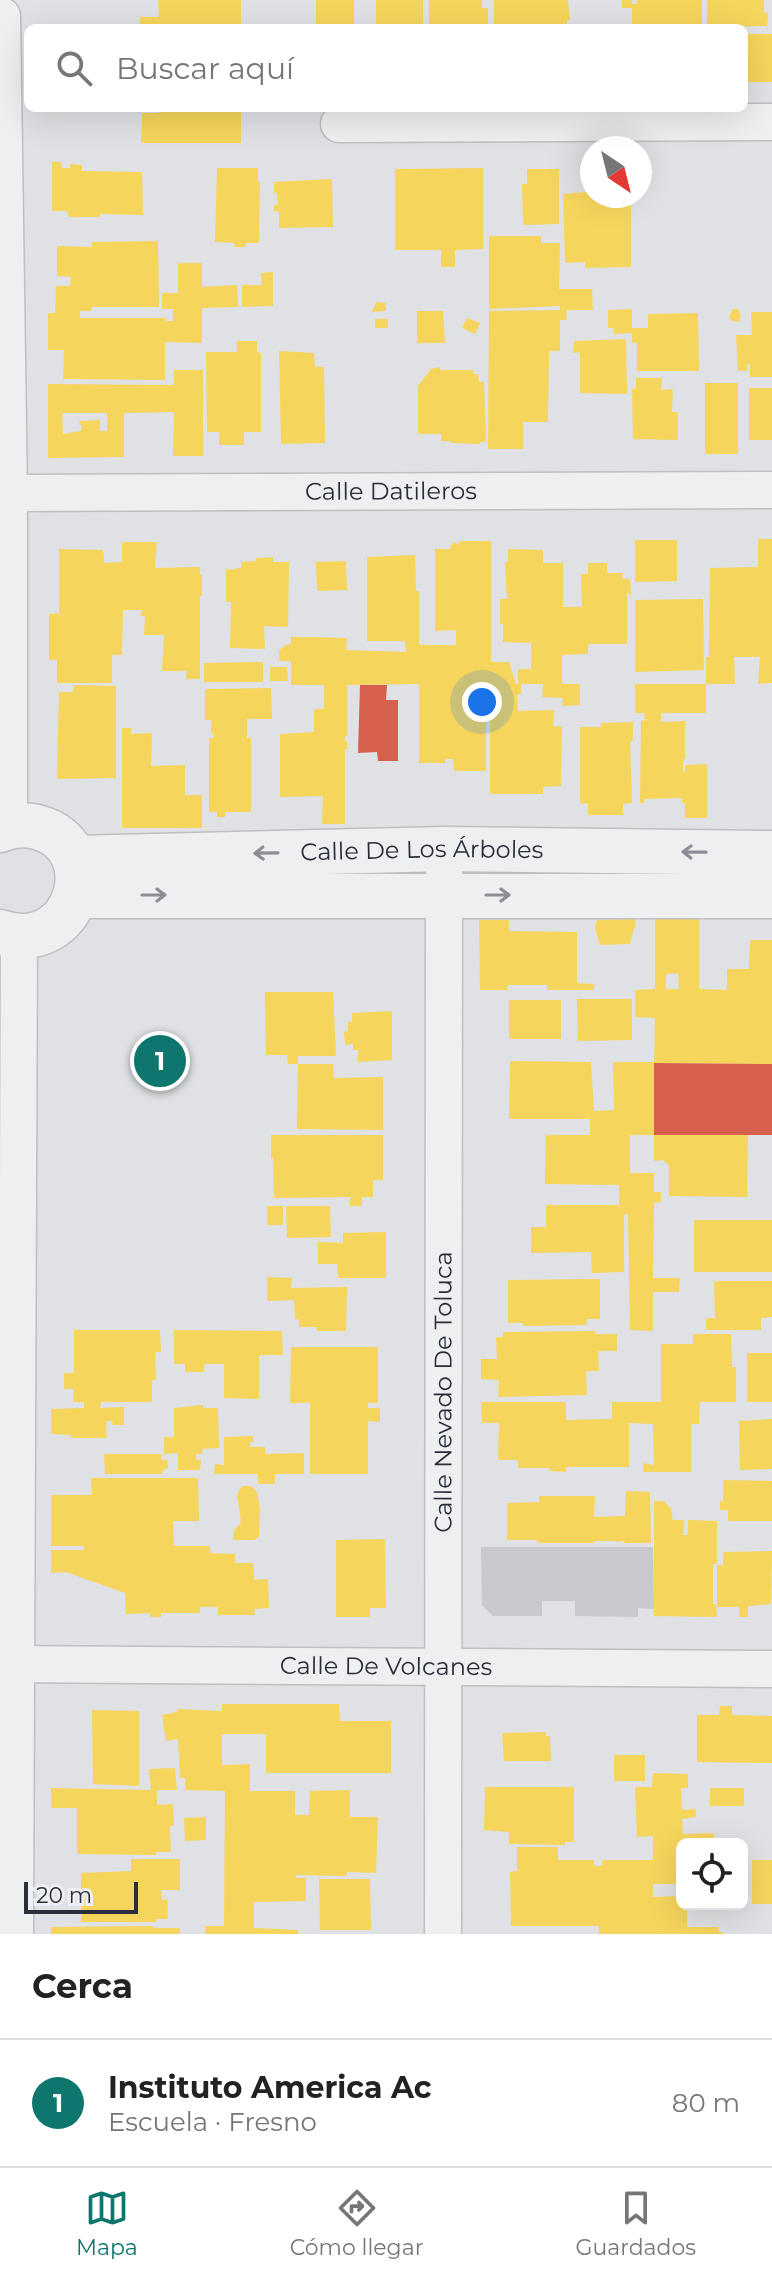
<!DOCTYPE html>
<html lang="es">
<head>
<meta charset="utf-8">
<style>
  :root { --surface:#fff; --page:#f6f6f6; --text:#222; --muted:#767676; --line:#e0e0e0; --accent:#0f766e }
  body { margin:0; font-family:Montserrat,sans-serif; background:var(--page); color:var(--text) }
  .controls { position:absolute; right:24px; bottom:24px; display:grid; overflow:hidden; border-radius:12px; box-shadow:0 8px 32px #0002 }
  .controls button { width:72px; height:72px; display:grid; place-items:center; padding:0; border:0; border-bottom:2px solid var(--line); background:var(--surface); color:var(--text); font:40px sans-serif }
  .compass { position:absolute; left:580px; top:136px; width:72px; height:72px; border-radius:50%; background:var(--surface); box-shadow:0 8px 32px #0002; rotate:145deg }
  .scale { position:absolute; left:24px; bottom:20px; width:114px; box-sizing:border-box; padding-left:8px; border:4px solid #292e3a; border-top:0; font-size:22px; line-height:28px; white-space:nowrap; color:#292e3a; -webkit-text-stroke:6px #edeff3; paint-order:stroke }
  .you { position:absolute; left:482px; top:702px; width:28px; height:28px; margin:-20px; border:6px solid #fff; border-radius:50%; background:#1a73e8; box-shadow:0 0 0 12px #1a73e833 }
  .badge { display:grid; place-items:center; width:52px; height:52px; border-radius:50%; background:var(--accent); color:#fff; font-size:26px; font-weight:700 }
  .pin { position:absolute; translate:-50% -50%; border:4px solid #fff; box-shadow:0 2px 8px #0006 }
  .list { margin:0; padding:0; list-style:none }
  h2 { display:flex; justify-content:space-between; align-items:center; height:104px; margin:0; padding:0 32px; font-size:34px }
  h2 small { font-size:26px; font-weight:400; color:var(--muted) }
  .list li { display:grid; grid-template-columns:52px 1fr auto; gap:24px; align-items:center; box-sizing:border-box; height:128px; padding:0 32px; border-top:2px solid var(--line) }
  .list b { display:block; font-size:30px; white-space:nowrap }
  .list p { margin:0; font-size:26px; white-space:nowrap; color:var(--muted) }
  .list em { font-size:26px; font-style:normal; color:var(--muted) }
  .icon { flex:none; width:44px; height:44px; fill:none; stroke:currentColor; stroke-width:2; stroke-linecap:round; stroke-linejoin:round }
  .map { position:relative; flex:none; width:772px; height:1934px; overflow:hidden }
  .search { position:absolute; background:var(--surface); box-shadow:0 8px 32px #0002; left:24px; right:24px; top:24px; height:88px; display:flex; align-items:center; gap:20px; box-sizing:border-box; padding:0 28px; border-radius:12px; color:var(--muted); font-size:30px }
  .sheet { height:232px; background:var(--surface) }
  nav { display:flex; justify-content:space-around; align-items:center; box-sizing:border-box; height:112px; border-top:2px solid var(--line); background:var(--surface); font-size:22px; color:var(--muted) }
  nav a { display:grid; justify-items:center; gap:4px }
  nav .on { color:var(--accent) }
  .map>svg:first-child { display:block }
</style>
</head>
<body>
<div class="map">
<svg width="772" height="1934" viewBox="0 0 772 1934">
  <rect width="100%" height="100%" fill="#dfe1e4"/>
  <path fill="#f6d55c" fill-rule="evenodd" d="M158 0H241V28H140V17H159Z
    M316 0H354V28H316Z
    M376 0H423V24H416V28H376Z
    M429 0H482V8H488V28H429Z
    M494 0H568L570 20H567V28H494Z
    M622 0H632V4H637V0H702V28H632V8H622Z
    M707 0H764V13L768 12 767 26 707 27Z
    M744 34H772V82H744Z
    M159 108H241V143H141L142 113H159Z
    M52 162H61L62 168H70V164L82 165V171L142 172 143 215 100 214V217H69L67 211H52Z
    M217 168H258V181H260L259 243H245L246 247H234L235 243 215 242Z
    M483 168V249L455 250V267H441V250H395V169Z
    M527 169H559V224L523 225 522 184H527Z
    M332 179 333 227 279 228V212L274 211V205H278L277 193H274V182Z
    M586 189H592V196H631V267L585 268V262L565 263 563 194 586 192Z
    M489 236H541V243H560L559 289H592L593 310H567L566 320H560V351H549L548 422H523V449H488L489 311 560 310V306L489 309Z
    M158 241 159 307H92L91 311H80V318H166V321H173V309H162V293H178V263H202V287L237 285 238 307 202 308V343L165 342V380L63 379 64 350H48V313H55L56 286H70L71 277 57 276V246L92 247V242Z
    M273 272V306L242 307V285H262L261 273Z
    M376 302 386 303V311L372 312Z
    M632 309V328H648V314L698 313 699 371H637V342L632 343V333L614 334V328H608V310Z
    M733 309H738L741 316 739 322 732 321 729 317Z
    M417 311H443L445 343H417Z
    M751 312H772V377H750V363L747 365V371H738L736 335H752Z
    M467 318 480 323 475 334 462 328Z
    M375 319H388V328H375Z
    M626 339 627 394 580 393V352L573 353 574 341Z
    M237 341H257V352L261 353V432H244V445H219V432H207L206 352H237Z
    M279 351 314 353 315 367H324L325 443 281 444Z
    M440 367V370H473V374H478L479 382H484L486 442H480V444L451 443 450 441H441V434H418V386L431 369Z
    M174 370H203V456H173L174 412 124 413V457L48 458V384L174 385ZM62 413H107V431H100V420L80 421 79 424 82 425 81 431 63 434Z
    M636 378H662L661 390 673 389 672 412H678V440L633 439 632 389H636Z
    M705 383H738V454H705Z
    M749 388H772V440H749Z
    M758 539H772V683L758 684 760 657H734L735 684H706V657H709L710 568 758 567Z
    M635 540H677V581L635 582Z
    M459 541H491V662H509L516 684H518V669H531V643L503 642V624H500V599H507L505 562H508V549L543 550V563H563V607H582L581 574H588V563H607V573H623L622 579H630L631 594 627 593V644H588V654L562 655V684H580V705L562 706 563 698 542 697 543 684H521V694H517L518 711 554 710 553 726 562 727 561 786 543 787V794H490V684H486V771H454L453 759H445V763H419V684L347 685V736H345V741H347L348 749H345V824H322L323 796 280 797V734L314 732V709H324V685H291V661H279V650L286 645 291 644V637H310L347 638 346 650 406 652 405 641H367V557L415 555 416 591H419V645H456V630L435 631V549H450L451 545 454 542 459 545Z
    M122 542H157L155 568 200 567V575L202 574V595L200 596V679H186L187 671H162L164 635H144L145 616H141L142 610H123L122 655H112V683H57V660H49V614L59 613V549L103 550 104 563 122 562Z
    M273 557V562H289L288 627 264 626 265 649 230 648 231 602H226V570L241 568V562L256 561V558Z
    M346 561 347 590 317 591 316 562Z
    M703 599 704 670 635 672V600Z
    M263 662V682H204V663Z
    M270 667H287L288 681H270Z
    M635 684H706V713H661V722L685 721V759H683V772H685V765L707 764V818H685V803H682V798L644 799V803H640L641 720 645 721 644 713H635Z
    M74 685 116 686V778L57 779 59 692H73Z
    M271 688 272 719H247V738H251V812H225V817H217V812H209V738H214V733H211V720H205V689Z
    M633 722V741H630L632 803 623 804V815H588V803L580 804V727H601V723Z
    M122 728H131V734L152 733 151 766 185 765V795H202V828H122Z
    M635 919V925L630 944 600 945 595 928 597 920Z
    M655 919H699V989L727 990V969H749L750 940H772V1064L654 1063V1062V1135H630V1173H654V1192H661V1202L654 1203 653 1278H680L679 1292H653V1331L630 1330 628 1214 624 1215V1272L592 1273 591 1252 531 1253V1227H546V1205H619V1185L545 1184 546 1135H590V1119H509L510 1061 591 1062 594 1111 614 1110 613 1062H654L655 1018 635 1017V990L655 989ZM678 973 679 989H666V974Z
    M479 920H509V931L577 932V983L594 984V990H547V985H507V990H480Z
    M265 992H333L336 1056H298V1064H288L287 1055H266Z
    M577 999H632V1040L578 1041Z
    M509 1000H561V1039H509Z
    M392 1011V1060L358 1062V1050H353V1044L345 1045 344 1032 348 1031V1022H352V1013Z
    M298 1064H333L334 1078 383 1077V1130L297 1129Z
    M271 1135H383V1180H373V1197H362V1206H350V1197L274 1198 273 1158 271 1159Z
    M654 1135H748L747 1197 669 1196V1165L663 1160 654 1161Z
    M267 1206H283V1225H267Z
    M286 1206H330L331 1237 287 1238Z
    M694 1220H772V1272H694Z
    M386 1232V1278H338L337 1264H318V1242L343 1243V1233Z
    M267 1277 292 1278 291 1288 347 1287 346 1331H317L316 1327H299V1319L295 1320 294 1300 267 1301Z
    M600 1279V1319H587L586 1325 524 1326 523 1323H508V1280Z
    M714 1281H772V1317L761 1318V1330H706V1318H715Z
    M74 1330H160L161 1352H155L156 1380H152V1402H101L100 1408 124 1407V1425H113L112 1421H106L107 1438H71V1435L51 1434V1409L84 1408V1402H73L74 1389H64V1373H74Z
    M174 1330 282 1331 283 1355H259V1399L224 1398V1364H204V1372H185V1364H174Z
    M596 1331 595 1334H617V1351H598L599 1371H586L587 1395 498 1397 499 1380 481 1379V1359H497L496 1337H503V1332Z
    M693 1334H731L732 1367H736V1402H700L699 1424H691V1472H643V1463L654 1465 653 1424 629 1423V1467H566V1472L549 1471 550 1468H518V1460H498L499 1423H482L481 1402H566V1420L612 1419V1402H661V1344H693Z
    M291 1347H378V1403H368V1408H380V1422L368 1421V1474H310V1403H290Z
    M747 1353H772V1402H747Z
    M203 1405V1408H218L219 1448 202 1449V1454H196V1460H201L200 1470H178V1453L164 1454V1437H174V1408Z
    M772 1419V1469L740 1470 739 1421Z
    M253 1436V1442H250V1447H265V1454L304 1453V1474H275V1484H258V1474H214L215 1464 224 1465V1437Z
    M104 1454H161L162 1460H167L168 1468 162 1471V1474H105Z
    M91 1478H198L199 1521H173L174 1546H210V1553L235 1554V1563H253L254 1580 268 1579 269 1608 254 1609 255 1615H218V1607H200V1613H161V1617H150V1613L126 1614 125 1593 66 1572 51 1573V1550H84V1546H51V1495H92Z
    M723 1480 772 1481V1521H728V1510H720V1501H723Z
    M242 1486H251L257 1492 260 1509 259 1537 254 1540H233L234 1531 241 1522 237 1495Z
    M626 1491 650 1492 651 1543H624L625 1541 615 1542V1541H594V1543H538L537 1540H507V1503L539 1502V1496H595L594 1517 625 1516Z
    M654 1501H664L671 1509 673 1520H684L683 1535H688V1520L717 1521V1564H713V1604H716L717 1617 654 1616Z
    M385 1539 386 1608H370V1617H336V1540Z
    M772 1551 771 1604 748 1606V1617H739V1607H717V1565H723V1552Z
    M222 1704H339L340 1721H391V1773H266V1734H222V1765L250 1764V1791H295V1815H309L310 1791 350 1790V1817H378L376 1873 347 1872V1876L296 1875V1878H306V1901L254 1902V1928L298 1930V1934H205V1926H224L225 1791 185 1790V1778H180L178 1739 166 1741 162 1715 177 1712V1709L222 1711Z
    M720 1706H732V1715L772 1716V1763L697 1762V1715H719Z
    M92 1710 139 1711V1786L93 1784Z
    M546 1732V1736H550L551 1761H504L502 1733Z
    M614 1755H645V1781H614Z
    M175 1768 177 1790H157V1805L173 1804 174 1826H170L171 1852H156V1855L77 1854V1808H51V1788L151 1790 149 1769Z
    M653 1773 688 1774V1788H681L682 1810 695 1809 696 1817 682 1819 683 1834 713 1833 715 1844H682L681 1884H653V1897L682 1896V1904H687V1927H718L719 1931 725 1934H599V1926H511L510 1872 517 1871V1847H558V1860H594V1866H602V1860H653V1836L637 1837 635 1787H652Z
    M485 1787H574V1842H565V1845L509 1844V1832L484 1830Z
    M710 1788H744V1806H710Z
    M206 1817V1840L185 1841 184 1818Z
    M131 1859H180V1890H161L162 1900 167 1899 168 1919H156V1922H81V1873L131 1871Z
    M752 1860H772V1904H752Z
    M319 1879H370L371 1930H320Z
    M153 1926V1928H180V1934H51V1927Z"/>
  <path fill="#d6604d" d="M360 685H387L386 700H398V761H378L377 752 358 753Z
    M654 1063 772 1064V1135H654Z"/>
  <path fill="#c8c9cc" d="M481 1547H653L654 1609 638 1608V1617L575 1616V1601H542V1616H493L482 1605Z"/>
  <g fill="none" stroke-linecap="round" stroke-linejoin="round">
    <g stroke="#bdbfc2" stroke-width="39">
      <g id="minor">
        <path d="M2 16 9 493V826"/>
        <path d="M339 124 772 122"/>
        <path id="s1" d="M9 493 772 490"/>
        <path id="s2" d="M0 1664 772 1669"/>
        <path d="M15 1934 19 937"/>
        <path id="s3" d="M443 1934 444 868"/>
      </g>
    </g>
    <g stroke="#bdbfc2" stroke-width="47">
      <g id="tertiary">
        <path d="M0 830C12 825 24 824 37 827 109 846 78 958 0 932"/>
        <path id="s4" d="M74 858 444 849 772 853"/>
        <path d="M76 896H772"/>
      </g>
    </g>
    <use href="#minor" stroke="#eeeff1" stroke-width="36"/>
    <use href="#tertiary" stroke="#eeeff1" stroke-width="44"/>
  </g>
  <defs><path id="oneway-shaft" d="M-6 0H5M1.5-3L5.5 0L1.5 3" fill="none" stroke-width="1.6" stroke-linecap="round" stroke-linejoin="round" transform="scale(2)"/></defs>
  <g stroke="#8c8e96">
    <use href="#oneway-shaft" transform="translate(694 852) rotate(-179)"/>
    <use href="#oneway-shaft" transform="translate(266 853) rotate(179)"/>
    <use href="#oneway-shaft" transform="translate(154 895)"/>
    <use href="#oneway-shaft" transform="translate(498 895)"/>
  </g>
  <g text-anchor="middle" stroke-width="8" stroke-linejoin="round" paint-order="stroke">
    <g font-size="24" fill="#292e3a" stroke="#edeff3">
      <text dy="8" stroke="none"><textPath href="#s1" startOffset="382">Calle Datileros</textPath></text>
      <text dy="8" stroke="none"><textPath href="#s4" startOffset="348">Calle De Los Árboles</textPath></text>
      <text dy="8" stroke="none"><textPath href="#s3" startOffset="542">Calle Nevado De Toluca</textPath></text>
      <text dy="8" stroke="none"><textPath href="#s2" startOffset="386">Calle De Volcanes</textPath></text>
    </g>
  </g>
</svg>
<div class="controls">
<button><svg class="icon" aria-label="locate" viewBox="0 0 24 24"><circle cx="12" cy="12" r="6"/><path d="M12 2v4M12 18v4M2 12h4M18 12h4"/></svg></button>
</div>
<svg class="compass" viewBox="-18 -18 36 36"><path d="M0-13l5 13h-10z" fill="#e53935"/><path d="M0 13l5-13h-10z" fill="#767676"/></svg>
<div class="scale">20 m</div>
<div class="you"></div>
<div class="pin badge" style="left:160px;top:1061px">1</div>
<div class="search"><svg class="icon" aria-label="search" viewBox="0 0 24 24"><circle cx="10" cy="10" r="6"/><path d="M15 15l6 6"/></svg>Buscar aquí</div>
</div>
<section class="sheet">
<h2>Cerca<small></small></h2>
<ul class="list">
<li><span class="badge">1</span><div><b>Instituto America Ac</b><p>Escuela · Fresno</p></div><em>80 m</em></li>
</ul>
</section>
<nav>
<a class="on"><svg class="icon" aria-label="map" viewBox="0 0 24 24"><path d="M3 6l6-2 6 2 6-2v14l-6 2-6-2-6 2zM9 4v14M15 6v14"/></svg>Mapa</a>
<a><svg class="icon" aria-label="directions" viewBox="0 0 24 24"><path d="M12 3l9 9-9 9-9-9zM9 14v-3h6M13 9l2 2-2 2"/></svg>Cómo llegar</a>
<a><svg class="icon" aria-label="saved" viewBox="0 0 24 24"><path d="M7 4h10v16l-5-4-5 4z"/></svg>Guardados</a>
</nav>
</body>
</html>
